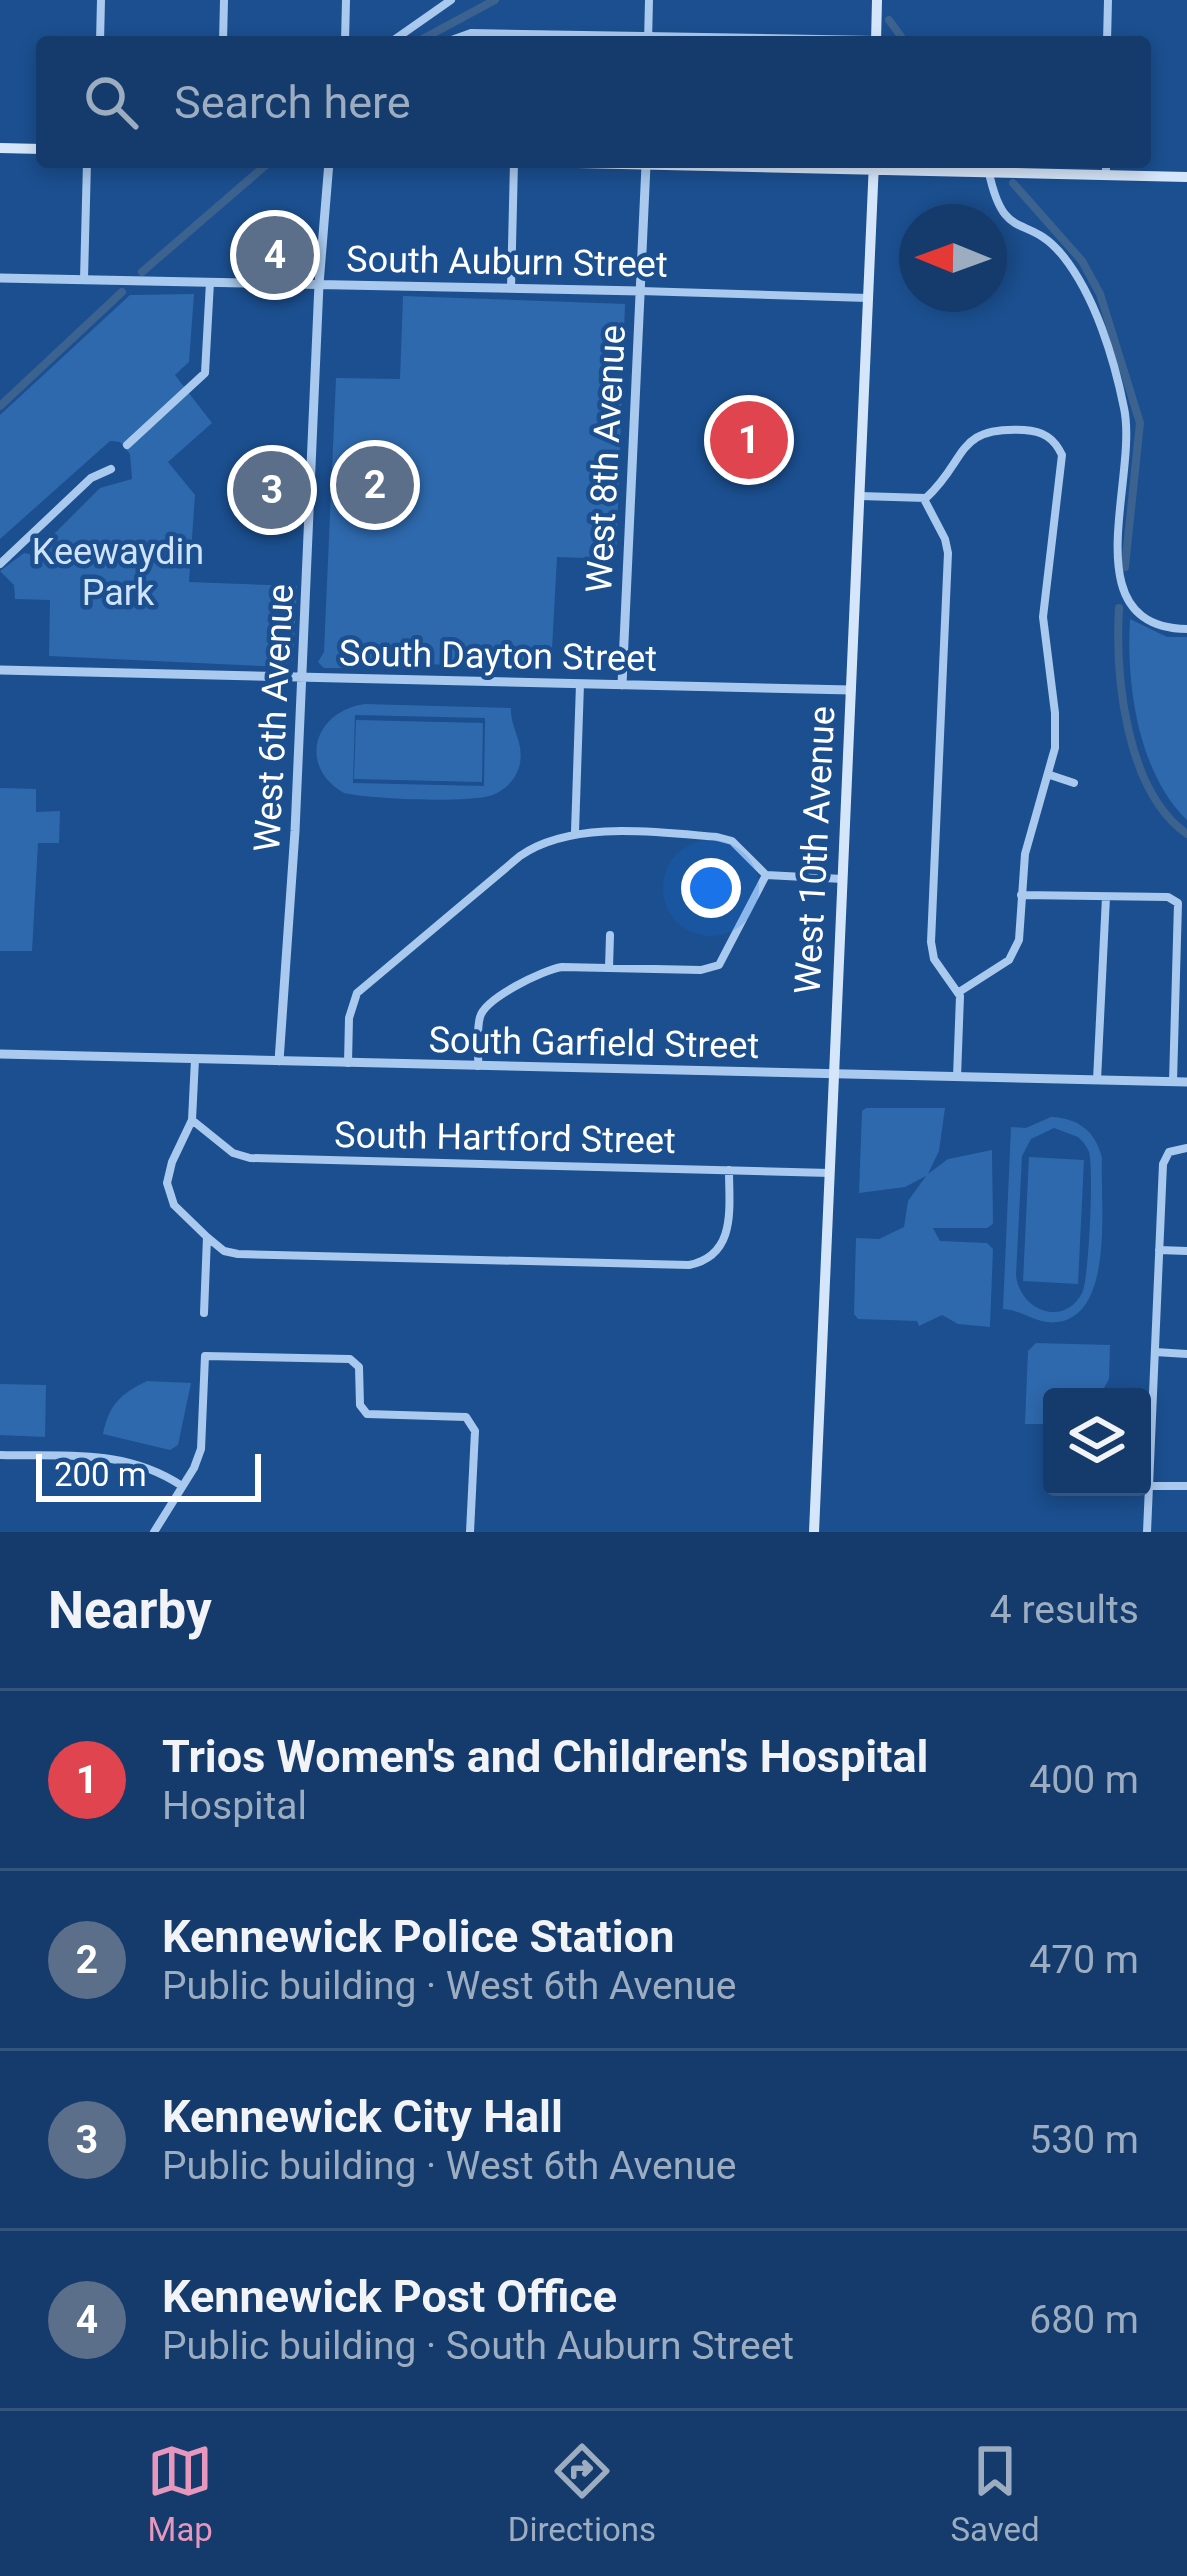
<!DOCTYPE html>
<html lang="en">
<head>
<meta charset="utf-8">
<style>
  :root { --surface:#143b6b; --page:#1d4271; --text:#f1f3f6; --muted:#9dadc1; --line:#33557e; --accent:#e797bd }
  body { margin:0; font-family:Roboto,sans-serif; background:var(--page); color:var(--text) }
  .controls { position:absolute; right:36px; bottom:36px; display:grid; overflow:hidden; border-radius:12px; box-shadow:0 6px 18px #0003 }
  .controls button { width:108px; height:108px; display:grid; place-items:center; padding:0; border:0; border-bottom:3px solid var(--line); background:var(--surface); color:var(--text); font:60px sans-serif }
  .compass { position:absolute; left:899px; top:204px; width:108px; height:108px; border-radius:50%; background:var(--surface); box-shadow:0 6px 18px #0003; rotate:271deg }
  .scale { position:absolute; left:36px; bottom:30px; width:225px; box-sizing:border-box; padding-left:12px; border:6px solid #fff; border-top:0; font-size:33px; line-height:42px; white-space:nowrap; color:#fff; -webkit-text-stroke:9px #1b4f8f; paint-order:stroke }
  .you { position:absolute; left:711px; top:888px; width:42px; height:42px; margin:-30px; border:9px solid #fff; border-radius:50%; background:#1a73e8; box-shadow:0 0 0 18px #1a73e833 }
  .badge { display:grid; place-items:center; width:78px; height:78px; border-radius:50%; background:var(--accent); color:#fff; font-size:39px; font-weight:700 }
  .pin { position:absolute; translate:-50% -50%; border:6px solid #fff; box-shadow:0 3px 12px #0006 }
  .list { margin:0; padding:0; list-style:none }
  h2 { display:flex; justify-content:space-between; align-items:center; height:156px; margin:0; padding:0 48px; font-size:51px }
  h2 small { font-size:39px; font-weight:400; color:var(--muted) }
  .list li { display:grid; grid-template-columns:78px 1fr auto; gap:36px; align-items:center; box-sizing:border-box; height:180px; padding:0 48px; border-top:3px solid var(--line) }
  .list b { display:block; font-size:45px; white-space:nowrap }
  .list p { margin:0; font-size:39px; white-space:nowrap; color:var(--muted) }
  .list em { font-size:39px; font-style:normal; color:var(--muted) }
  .icon { flex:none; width:66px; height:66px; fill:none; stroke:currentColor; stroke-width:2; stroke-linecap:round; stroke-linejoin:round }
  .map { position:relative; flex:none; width:1187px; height:1532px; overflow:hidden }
  .search { position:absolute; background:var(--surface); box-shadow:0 6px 18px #0003; left:36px; right:36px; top:36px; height:132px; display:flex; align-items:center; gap:30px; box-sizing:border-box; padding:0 42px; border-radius:12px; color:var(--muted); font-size:45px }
  .sheet { height:876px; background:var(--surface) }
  nav { display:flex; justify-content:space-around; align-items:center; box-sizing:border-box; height:168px; border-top:3px solid var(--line); background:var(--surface); font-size:33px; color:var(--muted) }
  nav a { display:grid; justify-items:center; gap:6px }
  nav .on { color:var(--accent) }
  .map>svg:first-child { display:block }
</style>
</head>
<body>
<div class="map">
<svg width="1187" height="1532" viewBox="0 0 1187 1532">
  <rect width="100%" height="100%" fill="#1b4f8f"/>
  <path fill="#2e69ad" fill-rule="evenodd" d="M194 294 189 362 175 375 212 423 168 462 195 495 189 582 297 586 293 659 283 667 49 656 50 600 15 599 14 585 0 571 24 553 33 555 100 488 132 479 130 454 120 442 110 441 0 539V415L130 295Z
    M403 296 625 304 616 559 557 557 551 668 357 662 346 668H324L318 662 324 652 336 378 400 379Z
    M1130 619 1167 637H1187V820C1138 773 1126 684 1130 619Z
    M365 704 511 708C510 728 524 741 520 763 517 779 504 792 489 796 465 803 370 799 344 793 297 766 314 711 365 704ZM355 715 485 718 484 786 353 783Z
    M356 720 483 723 482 782 354 779Z
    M0 788 36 789V812L60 811 59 843H38L32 951H0Z
    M866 1108H945L939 1151 928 1174 948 1159 992 1150 993 1224 987 1228H933L940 1241 987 1243 993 1249 990 1327 958 1324 942 1315 919 1326 917 1321 858 1319 854 1314 856 1238 879 1239 904 1227 908 1201 926 1176 905 1187 859 1193 862 1111Z
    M1051 1117C1079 1118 1096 1132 1102 1158 1100 1202 1115 1314 1058 1322 1037 1325 1023 1310 1003 1309L1011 1127 1026 1128ZM1054 1128 1078 1137C1083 1142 1086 1145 1089 1152 1094 1166 1089 1281 1082 1293 1063 1329 1019 1309 1016 1275L1022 1156 1031 1139Z
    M1029 1157 1084 1160 1078 1284 1023 1281Z
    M1036 1343 1110 1345 1109 1379 1099 1397H1052V1424H1025L1028 1351Z
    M147 1381 191 1383 178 1445 170 1450 103 1434C109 1405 120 1394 147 1381Z
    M0 1384 46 1385 45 1437 0 1435Z"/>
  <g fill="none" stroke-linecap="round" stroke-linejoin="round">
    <path stroke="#3c6290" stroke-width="8" d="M889 20 905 42
      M417 42 495 0
      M1013 183 1082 261 1100 294 1140 423 1125 567
      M142 272 266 165
      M0 406 122 292
      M1119 608C1115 677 1126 791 1187 834"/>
    <path stroke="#a9c9ee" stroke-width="8" d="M100 42 101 0
      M223 42 224 0
      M345 42 346 0
      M391 42 451 0
      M446 42 471 33 876 40
      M648 42 649 0
      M1107 42 1108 0
      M989 173C1005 246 1027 211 1063 256 1095 296 1114 358 1124 408 1139 478 1071 627 1187 629
      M1106 175V162
      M84 279 87 162
      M511 288 514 162
      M640 291 868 298
      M127 445 205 373 210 282
      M860 496 926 498C968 460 954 426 1024 430 1043 431 1054 438 1062 455L1043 617 1055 713V748L1025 854 1019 940 1009 960 959 992
      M924 499 945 539 948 553 931 942 934 959 960 996 957 1077
      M0 564 91 478 111 469
      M1050 775 1074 783
      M575 832 580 684
      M1021 895 1168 897 1178 903 1173 1082
      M609 968 610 935
      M195 1059 192 1120 172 1162 167 1183 174 1205 207 1237 204 1313
      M348 1063 349 1018 357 993 520 856C572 820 656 832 717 837L732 841 766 875 843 879
      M478 1066C479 1051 476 1031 480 1017 485 998 543 970 562 967L701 970 719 965 766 875
      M1097 1080 1106 897
      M192 1120 233 1153 250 1158 830 1173
      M207 1237 224 1251 238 1254 689 1265C737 1255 729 1208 729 1170
      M1159 1250 1187 1251
      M1155 1352 1187 1354
      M0 1455C66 1457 125 1448 182 1486
      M1149 1486H1187
      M154 1532 194 1468 201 1449 205 1356 350 1359 359 1367 360 1405 367 1414 466 1417 475 1431 470 1532
      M1147 1532 1163 1164 1169 1152 1187 1148"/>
    <path stroke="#a9c9ee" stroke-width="9" d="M0 278 640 291
      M0 670 851 690
      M622 685 646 165
      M0 1054 1187 1082
      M279 1061 295 831 319 284 329 162"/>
    <path stroke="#d6e6fa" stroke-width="10" d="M876 42 877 0
      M0 148 42 149
      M534 162 1187 177
      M814 1532 874 162"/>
  </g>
  <g text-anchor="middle" stroke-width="9" stroke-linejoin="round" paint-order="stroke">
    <g font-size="36" fill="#fff" stroke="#1b4f8f">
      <text transform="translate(507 261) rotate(1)" y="13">South Auburn Street</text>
      <text transform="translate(605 459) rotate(-87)" y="13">West 8th Avenue</text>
      <text transform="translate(498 655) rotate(1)" y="13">South Dayton Street</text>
      <text transform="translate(273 718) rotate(-87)" y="13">West 6th Avenue</text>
      <text transform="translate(814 850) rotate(-87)" y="13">West 10th Avenue</text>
      <text transform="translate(594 1042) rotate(1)" y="13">South Garfield Street</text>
      <text transform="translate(505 1137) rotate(1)" y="13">South Hartford Street</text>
    </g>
    <g font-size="36" fill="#cfe3fa" stroke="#1b4f8f">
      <text x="118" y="564">Keewaydin<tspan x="118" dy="41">Park</tspan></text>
    </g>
  </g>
</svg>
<div class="controls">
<button><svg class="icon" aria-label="layers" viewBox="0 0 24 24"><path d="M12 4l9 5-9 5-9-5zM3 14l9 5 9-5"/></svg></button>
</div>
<svg class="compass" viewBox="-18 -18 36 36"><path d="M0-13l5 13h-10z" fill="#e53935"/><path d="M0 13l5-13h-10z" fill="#9dadc1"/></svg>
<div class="scale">200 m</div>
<div class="you"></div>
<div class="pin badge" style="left:749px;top:440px;background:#e0444e">1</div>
<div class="pin badge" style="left:375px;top:485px;background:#5c6f8a">2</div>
<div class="pin badge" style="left:272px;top:490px;background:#5c6f8a">3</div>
<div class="pin badge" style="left:275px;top:255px;background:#5c6f8a">4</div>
<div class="search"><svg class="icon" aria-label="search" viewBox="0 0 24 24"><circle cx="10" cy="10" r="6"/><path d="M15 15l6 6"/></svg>Search here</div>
</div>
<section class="sheet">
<h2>Nearby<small>4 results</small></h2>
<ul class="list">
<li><span class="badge" style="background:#e0444e">1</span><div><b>Trios Women's and Children's Hospital</b><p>Hospital</p></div><em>400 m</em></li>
<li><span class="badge" style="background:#5c6f8a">2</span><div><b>Kennewick Police Station</b><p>Public building · West 6th Avenue</p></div><em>470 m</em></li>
<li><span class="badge" style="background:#5c6f8a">3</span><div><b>Kennewick City Hall</b><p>Public building · West 6th Avenue</p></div><em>530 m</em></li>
<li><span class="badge" style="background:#5c6f8a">4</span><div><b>Kennewick Post Office</b><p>Public building · South Auburn Street</p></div><em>680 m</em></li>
</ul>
</section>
<nav>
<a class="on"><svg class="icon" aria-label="map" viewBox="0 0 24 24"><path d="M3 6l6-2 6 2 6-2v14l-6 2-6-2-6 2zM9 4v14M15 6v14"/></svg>Map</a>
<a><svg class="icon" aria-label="directions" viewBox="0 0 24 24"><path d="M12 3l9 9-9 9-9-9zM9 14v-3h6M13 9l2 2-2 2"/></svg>Directions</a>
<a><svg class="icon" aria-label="saved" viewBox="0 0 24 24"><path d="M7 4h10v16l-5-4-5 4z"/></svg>Saved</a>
</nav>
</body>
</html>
